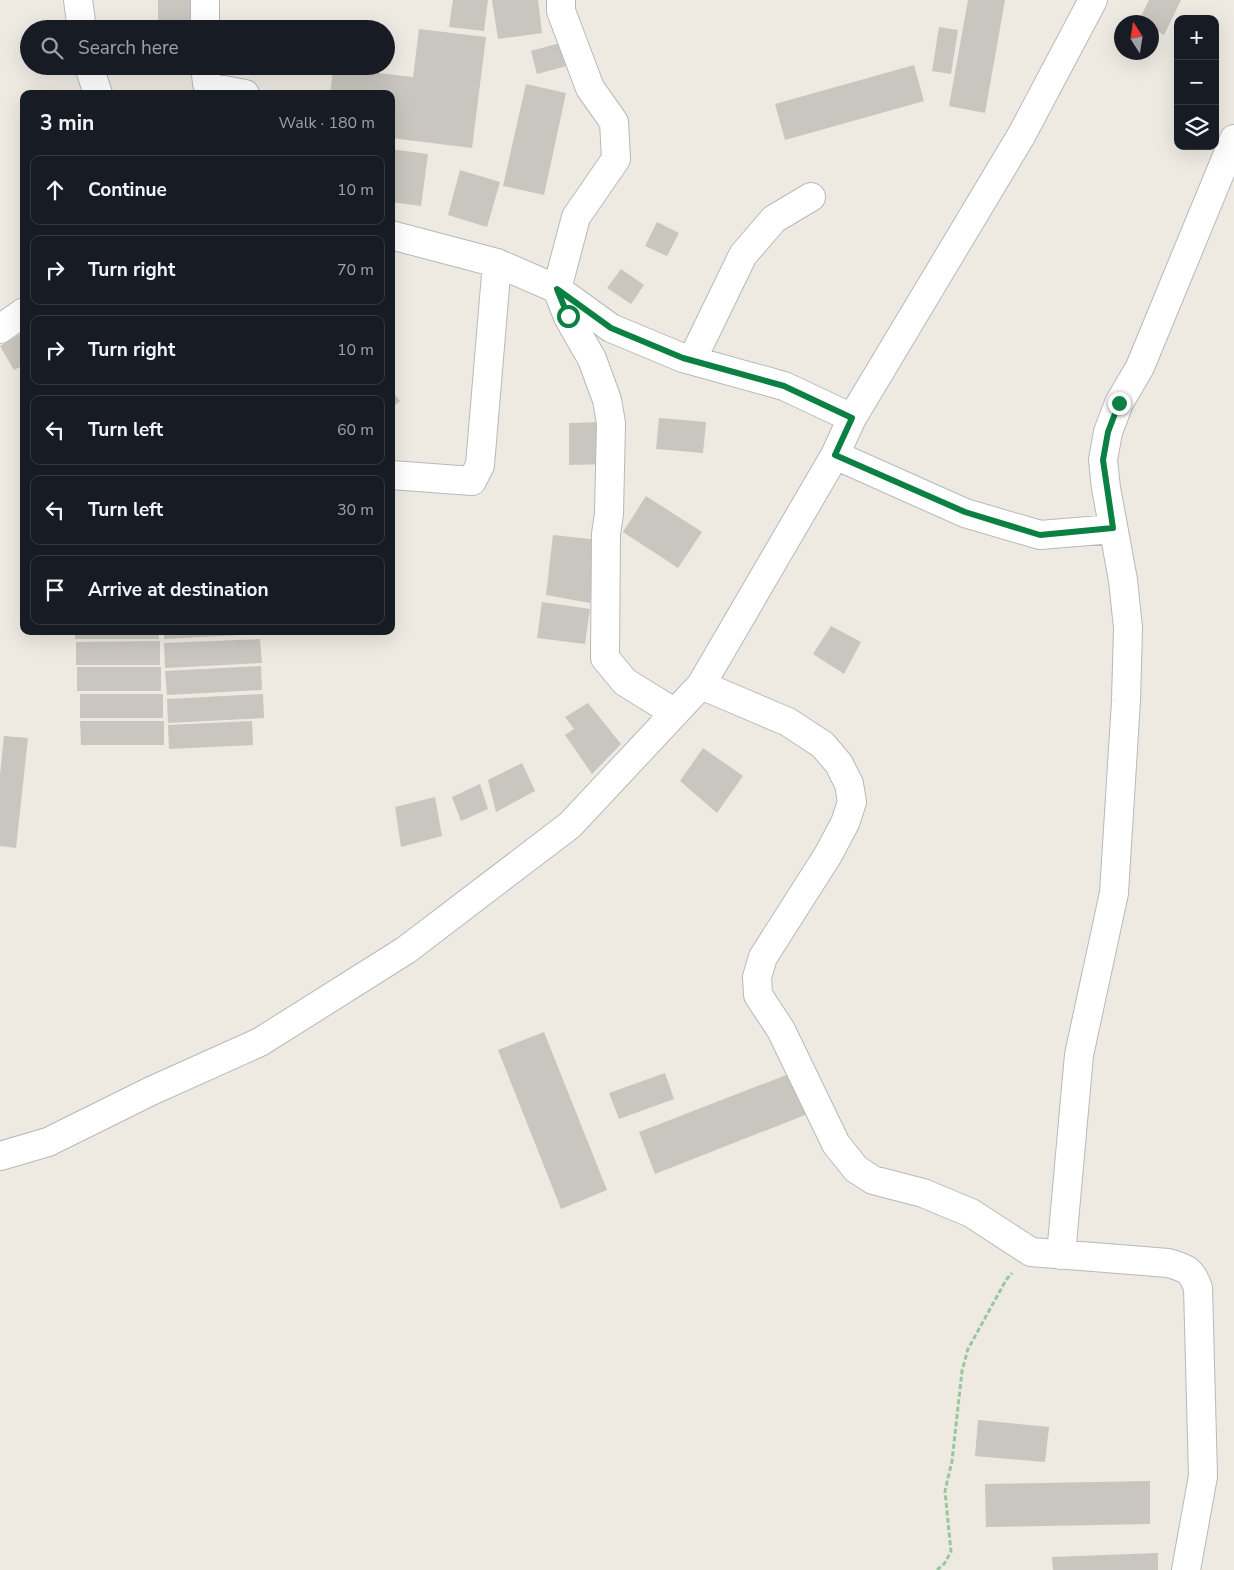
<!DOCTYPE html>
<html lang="en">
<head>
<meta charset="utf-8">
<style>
  :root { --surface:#171b24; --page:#20242c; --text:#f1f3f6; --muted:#9ea1a6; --line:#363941 }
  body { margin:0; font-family:"Nunito Sans",sans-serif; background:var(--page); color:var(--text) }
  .controls { position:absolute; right:15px; top:15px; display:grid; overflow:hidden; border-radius:10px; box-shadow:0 5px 20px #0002 }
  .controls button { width:45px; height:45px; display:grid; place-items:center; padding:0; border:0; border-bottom:1px solid var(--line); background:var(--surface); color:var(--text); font:25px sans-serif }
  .compass { position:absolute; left:1114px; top:15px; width:45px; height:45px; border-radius:50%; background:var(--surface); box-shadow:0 5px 20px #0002; rotate:348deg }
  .stop { position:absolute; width:15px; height:15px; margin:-11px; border:4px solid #0b8043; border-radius:50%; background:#fff }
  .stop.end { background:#0b8043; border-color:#fff; box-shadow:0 1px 5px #0008 }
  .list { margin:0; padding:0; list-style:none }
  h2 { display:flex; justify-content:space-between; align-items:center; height:65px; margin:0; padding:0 20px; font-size:21px }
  h2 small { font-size:16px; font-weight:400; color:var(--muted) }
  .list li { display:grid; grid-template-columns:32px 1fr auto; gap:15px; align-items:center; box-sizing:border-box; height:70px; margin:0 10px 10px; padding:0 10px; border:1px solid var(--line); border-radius:10px }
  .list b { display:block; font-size:19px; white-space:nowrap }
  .list em { font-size:16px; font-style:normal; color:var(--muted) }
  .icon { flex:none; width:28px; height:28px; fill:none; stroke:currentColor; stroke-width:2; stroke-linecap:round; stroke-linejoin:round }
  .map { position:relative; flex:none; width:1234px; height:1570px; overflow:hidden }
  .search { position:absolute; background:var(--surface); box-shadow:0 5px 20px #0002; left:20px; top:20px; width:375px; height:55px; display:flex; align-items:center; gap:12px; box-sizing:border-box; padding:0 18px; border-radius:28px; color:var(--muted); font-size:19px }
  .panel { position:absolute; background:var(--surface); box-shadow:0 5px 20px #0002; left:20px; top:90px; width:375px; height:545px; border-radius:10px }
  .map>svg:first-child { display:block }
</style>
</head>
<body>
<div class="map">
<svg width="1234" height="1570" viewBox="0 0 1234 1570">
  <rect width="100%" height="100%" fill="#eeeae2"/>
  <path fill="#c9c5bf" d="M158 0H199L198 29H158Z
    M453 0H488L484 31 449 27Z
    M492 0H538L542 33 498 39Z
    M968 0H1005L985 113 949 106Z
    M1149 0H1181L1164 35 1152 28V22H1138Z
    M939 27 958 30 951 74 932 71Z
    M419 29 486 37 472 148 391 138V94H330L333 68 413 77Z
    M567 41 574 64 537 74 531 51Z
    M914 65 924 101 785 140 775 104Z
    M157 66H198V71L157 70Z
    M526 84 566 93 544 195 503 186Z
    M391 149 428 154 421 206 391 202Z
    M460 170 500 182 487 227 448 215Z
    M657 222 679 233 667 256 645 246Z
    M621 269 644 285 631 304 607 288Z
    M24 332V365L14 370 0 346Z
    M391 390 400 401 391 408Z
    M659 418 706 422 703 453 656 449Z
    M605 422 606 464 569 465V423Z
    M646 496 702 532 678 568 623 532Z
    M553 535 599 540 590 603 546 595Z
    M542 602 590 609 585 644 537 638Z
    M831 626 861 642 844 674 813 654Z
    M75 631H159V639H75Z
    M164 631H260L261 634 164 639Z
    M260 639 262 663 165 668 164 643Z
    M160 641V665H76V642Z
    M261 666 262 690 167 695 165 671Z
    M77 667H161V691H77Z
    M80 694H163V718H80Z
    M263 694 264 718 168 723 167 699Z
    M588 703 621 744 592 774 565 735 574 729 565 717Z
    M80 721H164V745H81Z
    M252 721 253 745 169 749 168 725Z
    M4 736 28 738 16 848 0 846V775Z
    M703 748 743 776 717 813 680 781Z
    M522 763 535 791 496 812 488 780Z
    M480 784 488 809 461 821 452 797Z
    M435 797 442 836 401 847 395 807Z
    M544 1032 607 1190 561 1209 498 1050Z
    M794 1072 810 1113 655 1174 639 1132Z
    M665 1073 674 1099 619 1119 609 1093Z
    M978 1420 1049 1427 1045 1462 975 1456Z
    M1150 1481V1524L986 1527 985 1484Z
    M1158 1553V1570H1053L1052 1557Z"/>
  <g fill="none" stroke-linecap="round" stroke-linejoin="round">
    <g stroke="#b5b9bd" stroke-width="30">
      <path id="minor" d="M78 0 82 29
        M205 0V29
        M561 0V11L590 88 614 122 616 159 576 217 557 289 568 317 592 359 607 400 611 423 609 514 606 534 605 658 625 682 675 713
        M89 66 98 94
        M205 66 207 83 213 88 245 94
        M391 235 497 263 557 289 611 328 683 358 784 386 852 418
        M0 329 24 312
        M692 360 743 255 774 219 811 197
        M835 455 965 513 1040 535 1113 529
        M391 475 472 481 480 465 497 263
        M701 685 788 722 823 745 839 764 849 784 852 802 845 823 828 855 763 957 757 977 758 995 781 1030 836 1144 856 1169 873 1180 923 1193 971 1213 1031 1252 1168 1263C1186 1268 1192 1270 1198 1288L1203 1476 1186 1570
        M0 1156 48 1142 151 1091 260 1042 406 950 570 825 701 685 835 455 852 418 1021 136 1093 0
        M1061 1255 1079 1055 1114 893 1126 701 1128 628 1123 580 1106 488 1103 460 1108 432 1119 403 1140 367 1234 139"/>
    </g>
    <path stroke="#96c89f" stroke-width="3" stroke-dasharray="5 2.5" stroke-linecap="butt" d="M937 1570 944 1564 951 1552 945 1491 952 1461 962 1371 968 1349 1006 1280 1012 1273"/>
    <use href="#minor" stroke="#fff" stroke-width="28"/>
  </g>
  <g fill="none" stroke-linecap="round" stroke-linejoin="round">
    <path stroke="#0b8043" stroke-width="6" d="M568 316 557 289 611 328 683 358 784 386 852 418 835 455 965 512 1040 535 1113 528 1103 460 1108 432 1119 403"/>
  </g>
</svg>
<div class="controls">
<button>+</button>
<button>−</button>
<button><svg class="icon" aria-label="layers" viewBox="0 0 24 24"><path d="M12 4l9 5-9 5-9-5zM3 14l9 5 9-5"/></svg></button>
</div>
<svg class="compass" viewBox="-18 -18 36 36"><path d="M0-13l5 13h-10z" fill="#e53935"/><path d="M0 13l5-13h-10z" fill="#9ea1a6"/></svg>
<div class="stop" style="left:568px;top:316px"></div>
<div class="stop end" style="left:1119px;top:403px"></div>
<div class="search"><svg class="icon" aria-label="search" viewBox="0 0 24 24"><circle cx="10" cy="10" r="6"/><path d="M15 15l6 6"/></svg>Search here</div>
<section class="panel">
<h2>3 min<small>Walk · 180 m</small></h2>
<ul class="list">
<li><svg class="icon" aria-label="ahead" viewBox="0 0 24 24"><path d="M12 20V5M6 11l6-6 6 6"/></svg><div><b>Continue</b></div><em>10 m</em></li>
<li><svg class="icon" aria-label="right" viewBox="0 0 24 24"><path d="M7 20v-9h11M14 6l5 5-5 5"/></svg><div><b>Turn right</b></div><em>70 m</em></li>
<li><svg class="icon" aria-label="right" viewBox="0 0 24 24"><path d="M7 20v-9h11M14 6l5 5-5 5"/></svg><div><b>Turn right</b></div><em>10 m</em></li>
<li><svg class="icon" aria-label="left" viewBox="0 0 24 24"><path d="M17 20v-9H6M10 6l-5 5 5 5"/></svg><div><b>Turn left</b></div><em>60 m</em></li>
<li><svg class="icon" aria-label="left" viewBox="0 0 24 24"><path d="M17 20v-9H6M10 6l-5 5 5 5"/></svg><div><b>Turn left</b></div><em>30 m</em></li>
<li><svg class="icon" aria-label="arrive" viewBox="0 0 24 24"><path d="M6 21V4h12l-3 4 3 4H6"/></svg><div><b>Arrive at destination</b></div></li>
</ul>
</section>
</div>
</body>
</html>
